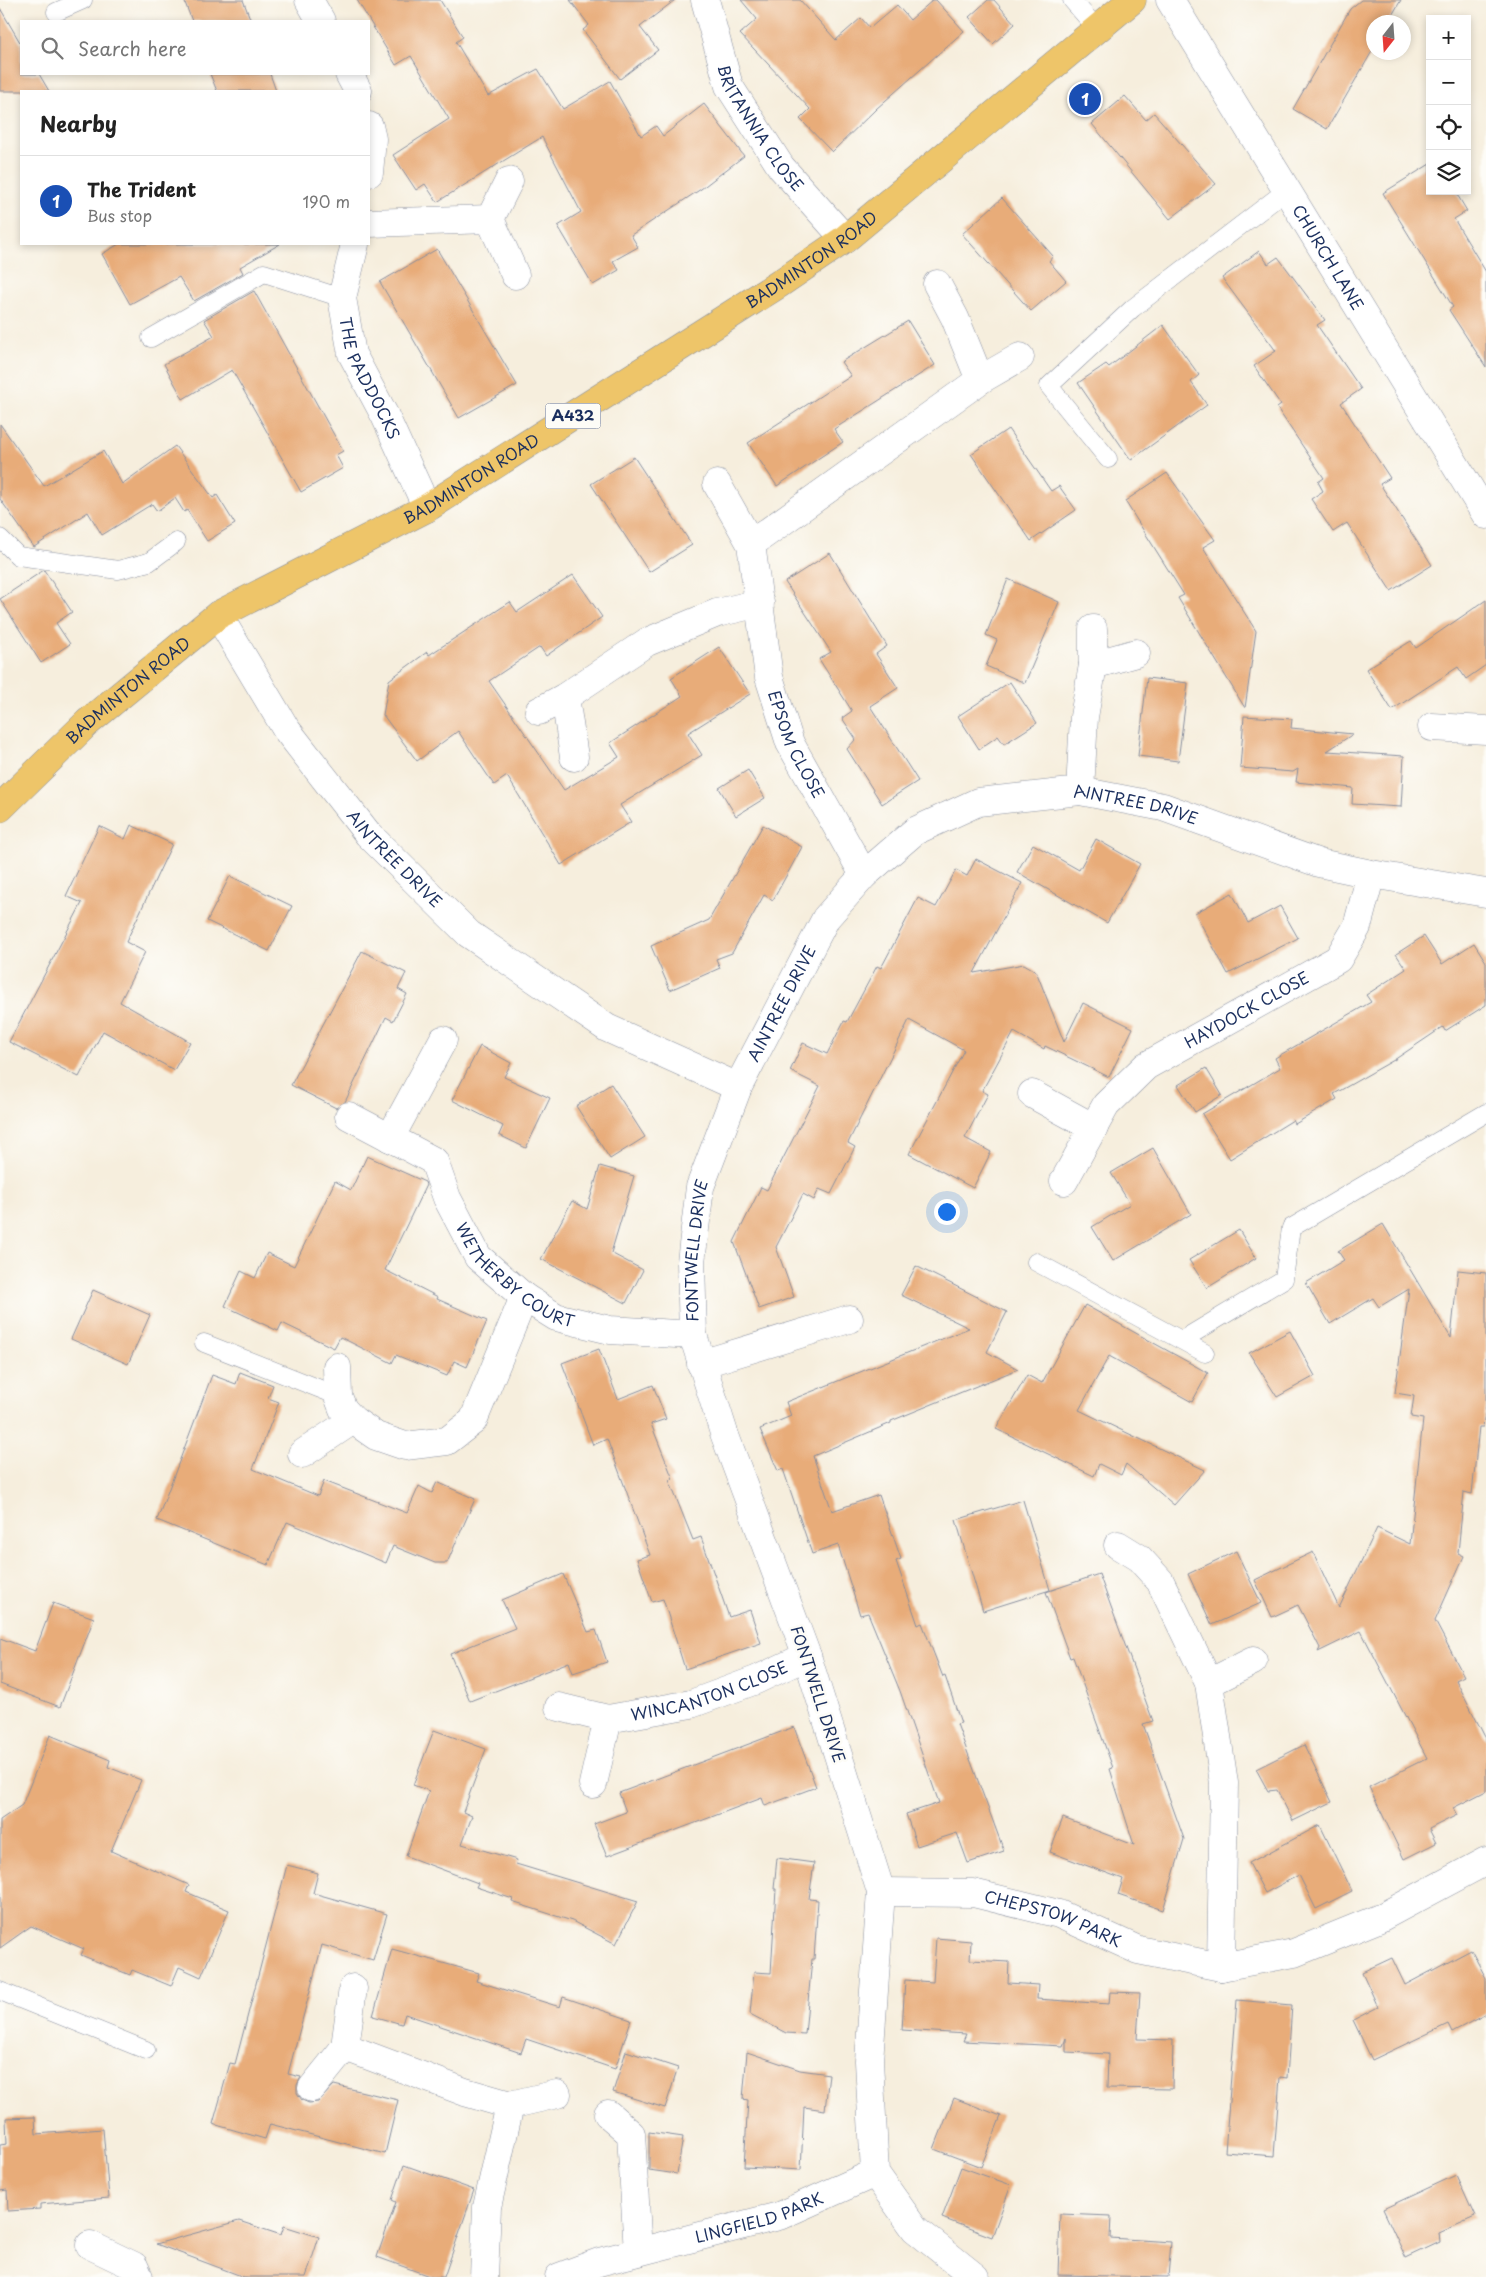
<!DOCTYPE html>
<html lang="en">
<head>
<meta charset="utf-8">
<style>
  :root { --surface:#fff; --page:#f2f2f2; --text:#222; --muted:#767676; --line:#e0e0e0; --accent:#1f6fb2 }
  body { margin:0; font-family:"Playpen Sans",sans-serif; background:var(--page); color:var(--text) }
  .controls { position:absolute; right:15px; top:15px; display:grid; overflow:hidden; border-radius:0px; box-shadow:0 2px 8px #0003 }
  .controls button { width:45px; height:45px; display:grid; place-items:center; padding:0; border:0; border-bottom:1px solid var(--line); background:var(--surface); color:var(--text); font:25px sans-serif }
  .compass { position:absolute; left:1366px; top:15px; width:45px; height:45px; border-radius:50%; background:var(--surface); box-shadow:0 2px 8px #0003; rotate:197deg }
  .you { position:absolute; left:946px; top:1211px; width:18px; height:18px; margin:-12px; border:4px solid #fff; border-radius:50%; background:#1a73e8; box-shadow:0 0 0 8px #1a73e833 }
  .badge { display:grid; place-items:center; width:32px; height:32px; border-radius:50%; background:var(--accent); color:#fff; font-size:16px; font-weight:700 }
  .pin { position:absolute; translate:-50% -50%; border:2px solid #fff; box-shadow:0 1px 5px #0006 }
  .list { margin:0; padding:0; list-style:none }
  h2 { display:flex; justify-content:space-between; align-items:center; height:65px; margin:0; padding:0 20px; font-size:21px }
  h2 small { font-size:16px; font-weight:400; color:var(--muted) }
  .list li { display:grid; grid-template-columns:32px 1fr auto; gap:15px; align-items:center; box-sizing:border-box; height:90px; padding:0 20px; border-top:1px solid var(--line) }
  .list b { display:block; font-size:19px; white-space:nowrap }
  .list p { margin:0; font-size:16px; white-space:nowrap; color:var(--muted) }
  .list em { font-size:16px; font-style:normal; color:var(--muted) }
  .icon { flex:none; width:28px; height:28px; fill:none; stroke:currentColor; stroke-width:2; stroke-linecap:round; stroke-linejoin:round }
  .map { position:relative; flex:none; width:1486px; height:2277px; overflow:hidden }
  .search { position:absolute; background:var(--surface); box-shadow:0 2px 8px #0003; left:20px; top:20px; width:350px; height:55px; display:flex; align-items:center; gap:12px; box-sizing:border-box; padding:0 18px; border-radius:0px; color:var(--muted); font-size:19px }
  .panel { position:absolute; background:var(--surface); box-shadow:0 2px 8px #0003; left:20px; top:90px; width:350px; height:155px; border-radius:0px }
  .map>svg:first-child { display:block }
</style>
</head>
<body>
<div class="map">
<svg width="1486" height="2277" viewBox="0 0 1486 2277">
  <rect width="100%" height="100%" fill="#fdfcf7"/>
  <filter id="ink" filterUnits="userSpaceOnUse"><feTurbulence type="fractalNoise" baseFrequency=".02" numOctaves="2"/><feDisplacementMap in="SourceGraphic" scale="10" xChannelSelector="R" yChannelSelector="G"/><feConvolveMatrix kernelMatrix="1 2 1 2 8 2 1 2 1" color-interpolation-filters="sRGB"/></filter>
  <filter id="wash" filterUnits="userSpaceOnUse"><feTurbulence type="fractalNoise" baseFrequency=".0096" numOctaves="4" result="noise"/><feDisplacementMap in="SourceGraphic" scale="20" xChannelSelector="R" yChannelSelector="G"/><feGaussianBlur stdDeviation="1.12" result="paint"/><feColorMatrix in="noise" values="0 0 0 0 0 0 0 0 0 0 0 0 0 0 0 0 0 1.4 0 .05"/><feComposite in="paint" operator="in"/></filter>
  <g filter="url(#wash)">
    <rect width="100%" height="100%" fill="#f6eedd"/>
    <g id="blocks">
      <path fill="#e8ac79" d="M184 0H243L251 21H192Z
        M357 0H440L463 37 456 42 488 96 538 69 563 109 610 81 641 136 656 126 663 136 704 104 744 156 701 189 631 235 638 247 613 261 619 270 593 285 558 226 581 212 542 137 437 202 425 184 416 190 393 155 449 119 411 56 396 65Z
        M570 0H675L640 27 658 50 620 79 583 30 589 25Z
        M741 0H800L836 40 861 18 870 28 897 5 910 20 933 0H936L964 31 876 109 832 152 800 119 810 109 740 34 757 19Z
        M988 0H994L1015 24 993 44 969 17Z
        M1361 0H1401L1388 22H1374V48L1327 129 1293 109 1350 9Z
        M0 8 21 44V74H39L49 91H0Z
        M210 74H270L276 91H217Z
        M1125 96 1146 120 1154 113 1216 184 1170 219 1092 124Z
        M1430 164V191H1455L1467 211 1454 219 1486 272V367L1449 310 1453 307 1383 193Z
        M1002 198 1053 256 1049 261 1066 281 1031 311 962 234Z
        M119 244H280L240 267 243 273 194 301 179 277 130 304 102 254Z
        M437 249 517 385 459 418 380 282Z
        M1259 251 1268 264 1278 257 1325 320 1317 325 1361 389 1341 403 1390 478 1380 484 1432 565 1391 591 1347 523 1333 532 1311 499 1323 491 1318 482 1324 478 1277 408 1281 405 1254 366 1276 351 1222 278Z
        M254 291 343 451 336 455 343 468 301 492 232 370 183 399 164 364 214 336 204 320Z
        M908 321 935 365 834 429 843 442 777 486 748 443 851 376 841 362Z
        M1163 325 1199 375 1191 382 1207 405 1131 460 1078 383 1106 364 1109 367Z
        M0 424 44 486 103 451 122 484 175 446 213 498 217 495 235 524 207 541 187 510 184 512 175 498 157 511 152 504 102 535 88 512 34 547 0 499Z
        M1008 429 1051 491 1059 486 1076 510 1031 541 971 454Z
        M634 457 692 545 649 572 591 484Z
        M1167 473 1215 540 1203 547 1256 631 1245 708 1178 598 1184 595 1125 501Z
        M830 553 887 646 876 654 898 688 870 706 918 781 882 804 847 749 856 739 842 718 852 711 819 659 831 652 785 582Z
        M44 570 72 612 56 623 70 644 41 663 0 599Z
        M573 575 602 617 546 656 540 647 489 681 564 790 619 757 610 743 682 696 671 678 719 647 750 694 688 733 702 755 620 805 631 822 561 865 507 776 494 785 458 731 417 761 383 715 389 680 427 652 429 655 510 602 517 612Z
        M1008 579 1059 602 1025 683 986 666 997 640 986 635Z
        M1486 600V665L1466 679 1458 667 1392 710 1366 669 1411 641 1416 648Z
        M1147 678 1188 683 1178 761 1138 756Z
        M1010 682 1037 723 1004 744 998 736 979 749 958 716Z
        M1244 716 1292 719 1291 728 1353 734 1327 751 1404 756 1401 807 1352 804 1353 788 1296 782 1298 769 1293 772 1240 768Z
        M748 770 765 798 736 816 719 788Z
        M131 825 172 844 126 942 145 952 120 1002 190 1042 174 1070 103 1031 79 1077 9 1042 82 903 66 896 99 826 125 839Z
        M763 825 802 847 773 900 764 895 732 953 716 959 720 968 670 990 651 946 709 920Z
        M1096 839 1140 864 1107 923 1017 872 1033 844 1079 870Z
        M976 859 1022 883 974 973 1024 964 1036 971 1064 1042 1083 1003 1133 1028 1109 1077 1045 1046 1044 1049 1014 1032 982 1091 988 1094 965 1138 991 1152 973 1188 909 1154 964 1050 909 1020 848 1143 855 1147 831 1194 819 1189 814 1200 803 1194 776 1247 794 1297 759 1309 734 1242 761 1187 767 1190 820 1086 790 1071 803 1043 827 1054 844 1021 847 1022 877 966 881 968 918 898 936 907 956 870 967 876Z
        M230 876 292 906 269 951 207 921Z
        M1232 893 1248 923 1280 906 1298 938 1228 974 1195 913Z
        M1424 936 1442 964 1474 943 1486 962V1005L1445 1031 1443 1027 1394 1060 1334 1094 1337 1099 1295 1124 1293 1120 1230 1159 1202 1114 1280 1068 1275 1058 1371 1002 1366 995 1406 969 1396 954Z
        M362 951 406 973 398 989 407 994 393 1021 386 1017 345 1102 336 1108 291 1085Z
        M480 1046 511 1063 504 1077 550 1098 526 1148 499 1135 503 1126 452 1100Z
        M1206 1068 1222 1095 1195 1112 1178 1085Z
        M611 1084 645 1137 610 1159 576 1106Z
        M1153 1148 1191 1214 1113 1261 1092 1227 1130 1204 1111 1173Z
        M367 1156 425 1182 426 1185 385 1270 438 1297 437 1299 487 1321 467 1367 454 1361 447 1376 396 1355 392 1363 340 1337 334 1348 282 1323 278 1331 225 1306 241 1271 255 1278 267 1253 294 1266 335 1181 351 1190Z
        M600 1166 634 1176 611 1253 643 1270 626 1303 541 1259 572 1201 587 1209Z
        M1383 1224 1451 1338 1458 1270 1486 1273V1406L1483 1427H1479L1472 1494 1464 1492 1458 1553 1464 1556 1435 1621 1464 1676 1456 1680 1486 1739V1791L1453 1808 1457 1815 1429 1829 1436 1843 1404 1859 1369 1787 1427 1758 1361 1631 1318 1652 1320 1648 1298 1605 1272 1617 1255 1580 1313 1552 1339 1608 1377 1528 1410 1544 1423 1419 1411 1417 1414 1396 1395 1393 1409 1289 1379 1307 1373 1298 1330 1324 1306 1283 1344 1260 1338 1251Z
        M1239 1230 1256 1258 1207 1288 1189 1260Z
        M916 1266 1007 1312 987 1352 1018 1369 891 1421V1423L813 1456 832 1511 879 1495 901 1559 896 1561 918 1625 922 1623 943 1677 945 1676 961 1723 957 1724 1004 1851 968 1863 957 1833 917 1846 906 1814 939 1803 900 1691 868 1613 860 1615 838 1545 812 1554 783 1469 778 1471 760 1429 791 1416 786 1402 969 1328 901 1295Z
        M93 1290 150 1315 128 1364 71 1339Z
        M1085 1305 1208 1373 1192 1402 1109 1356 1079 1410 1205 1470 1174 1505 1126 1464 1121 1475 1099 1464 1094 1476 996 1429 1027 1375 1042 1383Z
        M1290 1331 1315 1376 1277 1397 1249 1353Z
        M599 1349 618 1399 653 1385 666 1419 651 1424 673 1479 669 1480 693 1540 701 1537 729 1617 750 1610 761 1643 685 1669 663 1599 652 1602 637 1559 650 1555 607 1439 593 1445 562 1363Z
        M240 1372 273 1385 268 1398 279 1402 253 1469 318 1496 324 1481 407 1513 419 1486 432 1493 437 1482 475 1499 447 1563H435L393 1546 386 1563 287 1522 268 1565 157 1520 212 1375 236 1384Z
        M1023 1500 1050 1590 983 1611 956 1520Z
        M1236 1551 1261 1603 1212 1625 1188 1574Z
        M563 1574 588 1632 596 1630 607 1662 573 1673 569 1662 470 1701 450 1654 515 1628 502 1600Z
        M1099 1574 1153 1721 1143 1724 1184 1839 1163 1910 1118 1895 1123 1879 1050 1852 1063 1818 1134 1845 1110 1769 1113 1768 1095 1718 1073 1657 1070 1658 1046 1592Z
        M53 1603 94 1618 60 1707 0 1684V1638L35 1651Z
        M794 1727 816 1787 765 1806 762 1798 607 1856 594 1824 626 1812 619 1793Z
        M434 1730 486 1749 463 1812 472 1816 462 1844 517 1860 516 1864 638 1901 616 1944 572 1921 512 1902 513 1899 476 1887 478 1883 406 1856 429 1791 413 1785Z
        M50 1735 110 1760 108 1767 141 1780 111 1851 189 1885 186 1892 229 1910 201 1977 179 1967 171 1986 132 1970 130 1975 81 1955 84 1949 31 1926 0 1948V1820L22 1805Z
        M1304 1745 1332 1802 1293 1821 1277 1790 1268 1791 1256 1769Z
        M1320 1825 1352 1891 1316 1909 1299 1875 1265 1893 1249 1863Z
        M777 1858 814 1863 809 1899 818 1900 814 1959H812L805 2034 786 2033 750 2014 754 1972 771 1973 776 1889H774Z
        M287 1865 318 1873 313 1893 387 1914 373 1960 322 1945 288 2074 301 2077 297 2085V2093L302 2100 309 2103 318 2102 334 2085 398 2100 385 2154 270 2124 265 2139 213 2124 230 2063 235 2064Z
        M936 1938 971 1941 970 1960 1009 1962 1008 1983 1038 1985 1037 1999 1109 2004 1110 1992 1140 1993 1137 2039 1173 2040 1172 2089 1107 2088 1108 2054 1066 2052V2038L1063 2046 963 2041 966 2034 902 2030 905 1980 933 1982Z
        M392 1949 479 1973 476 1981 560 2007 563 1997 631 2020 615 2069 526 2039 521 2053 405 2014 402 2024 373 2016Z
        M1471 1950 1486 1978V2014L1452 2032 1448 2024 1372 2060 1353 2020 1378 2007 1362 1972 1392 1958 1405 1985Z
        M1237 2000 1292 2005 1287 2078 1280 2077 1274 2156 1225 2152Z
        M626 2051 678 2068 665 2108 613 2092Z
        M747 2052 800 2070 829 2074 825 2110 804 2107 801 2170 744 2167 748 2100 743 2099Z
        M954 2098 1001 2116 981 2167 934 2149Z
        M35 2117 36 2134 103 2129 109 2198 40 2204V2209L8 2211 7 2190 0 2191V2145L7 2144 6 2118Z
        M649 2132 683 2137 677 2174 649 2170Z
        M404 2165 474 2190 444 2277H432L377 2257 396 2202 392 2200Z
        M961 2167 1011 2185 992 2237 942 2218Z
        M1456 2175 1475 2217 1439 2233 1440 2242 1406 2258 1383 2209Z
        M1060 2214 1111 2216 1110 2238 1171 2242 1168 2277 1058 2275Z
        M239 2221 281 2235 284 2226 319 2237 306 2277H244L156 2244Z"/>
    </g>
  </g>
  <g filter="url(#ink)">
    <use href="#blocks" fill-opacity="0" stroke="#888e9e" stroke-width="1"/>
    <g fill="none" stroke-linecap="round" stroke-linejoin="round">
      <g stroke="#888e9e" stroke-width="19">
        <path id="service" d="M1072 0 1097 29
          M56 12 83 0
          M151 338 264 273 342 298
          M1108 459 1049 386 1133 308 1287 190
          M0 538 18 556 118 570 149 562 176 542
          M1036 1262 1205 1353
          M1182 1340 1284 1279 1291 1228 1486 1113
          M204 1343 338 1396
          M0 1991 146 2050"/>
      </g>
      <g stroke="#888e9e" stroke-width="29">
        <g id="minor">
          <path d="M309 0 321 21"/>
          <path id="s1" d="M705 0 729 86 781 167 845 239"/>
          <path id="s2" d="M1170 0 1486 515"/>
          <path d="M349 74 358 91"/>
          <path d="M369 126 372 139 369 173"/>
          <path d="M509 181 490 219 515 275"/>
          <path d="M369 223 490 219"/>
          <path id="s3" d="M355 244 342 298 352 354 385 416 427 508"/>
          <path d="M937 284 955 318 980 380"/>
          <path id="s4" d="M717 484 751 544 769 677 790 743 864 875"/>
          <path d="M751 544 980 380 1020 357"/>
          <path id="s5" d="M218 615 286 729 368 834 469 934 607 1028 738 1087"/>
          <path d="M1093 665 1136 653"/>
          <path d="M565 697 574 757"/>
          <path d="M539 711 565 697 647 642 717 613 760 603"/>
          <path d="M1432 727 1486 730"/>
          <path d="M1080 791 1084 717 1093 665V629"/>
          <path d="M1032 1094 1094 1128"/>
          <path id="s6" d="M349 1116 434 1161 447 1198 478 1257 524 1297 556 1317 610 1330 693 1335"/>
          <path d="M390 1138 443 1040"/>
          <path id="s7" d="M1064 1181 1106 1105 1146 1066 1338 959 1357 927 1371 874"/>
          <path d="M701 1364 849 1319"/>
          <path d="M337 1367 338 1396 343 1409 353 1420 376 1436 405 1446 447 1441 473 1421 524 1297"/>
          <path d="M302 1454 353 1420"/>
          <path d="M1118 1545 1139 1558 1160 1581 1209 1683 1224 1783 1221 1967"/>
          <path d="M1209 1683 1253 1661"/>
          <path id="s8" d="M559 1707 608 1719 691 1704 756 1680 807 1656"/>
          <path d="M593 1784 608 1719"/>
          <path id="s9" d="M881 1892 973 1893 1059 1914 1138 1950 1221 1967 1294 1953 1380 1918 1486 1861"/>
          <path d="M345 2047 465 2092 510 2105 487 2207 484 2277"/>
          <path d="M312 2088 345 2047 353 1988"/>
          <path d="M510 2105 557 2094"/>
          <path d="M608 2114 631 2134 638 2252"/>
          <path d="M90 2245 134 2266 139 2277"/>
          <path id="s10" d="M559 2277 599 2262 779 2216 875 2173"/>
          <path id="s11" d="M975 2277 915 2229 875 2173 869 2061 881 1892 807 1656 724 1433 693 1335 691 1262 700 1187 738 1087 826 918 864 875 915 831 978 802 1080 791 1163 807 1319 863 1371 874 1486 893"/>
        </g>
      </g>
      <g stroke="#888e9e" stroke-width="29">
        <g id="primary">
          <path id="s12" d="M0 808 87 723 218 615 427 508 779 284 845 239 1132 0"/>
        </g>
      </g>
      <use href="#service" stroke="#fff" stroke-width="18"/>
      <use href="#minor" stroke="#fff" stroke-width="28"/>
      <use href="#primary" stroke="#eec569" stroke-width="28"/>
    </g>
  </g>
  <g text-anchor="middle" stroke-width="5" stroke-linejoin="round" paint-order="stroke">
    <rect fill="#fdfcf7" stroke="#5f6c8c" stroke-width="1" x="545.5" y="403.5" width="55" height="25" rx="4"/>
    <g font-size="15" font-weight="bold" fill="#1b2f5e">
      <text x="573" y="421">A432</text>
    </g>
    <g font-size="16" fill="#1b2f5e" stroke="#fdfcf7">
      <text dy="6" stroke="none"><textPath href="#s1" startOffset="141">BRITANNIA CLOSE</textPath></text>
      <text dy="6" stroke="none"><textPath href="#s2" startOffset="302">CHURCH LANE</textPath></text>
      <text dy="6" stroke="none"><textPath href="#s12" startOffset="984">BADMINTON ROAD</textPath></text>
      <text dy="6" stroke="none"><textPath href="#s3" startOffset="141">THE PADDOCKS</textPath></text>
      <text dy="6" stroke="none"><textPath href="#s12" startOffset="579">BADMINTON ROAD</textPath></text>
      <text dy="6" stroke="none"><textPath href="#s12" startOffset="174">BADMINTON ROAD</textPath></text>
      <text dy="6" stroke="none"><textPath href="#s4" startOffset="276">EPSOM CLOSE</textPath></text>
      <text dy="6" stroke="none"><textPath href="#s11" startOffset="1815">AINTREE DRIVE</textPath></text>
      <text dy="6" stroke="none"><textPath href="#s5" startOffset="302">AINTREE DRIVE</textPath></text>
      <text dy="6" stroke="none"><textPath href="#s11" startOffset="1365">AINTREE DRIVE</textPath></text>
      <text dy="6" stroke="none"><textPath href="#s7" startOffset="258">HAYDOCK CLOSE</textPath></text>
      <text dy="6" stroke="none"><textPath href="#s11" startOffset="1100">FONTWELL DRIVE</textPath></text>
      <text dy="6" stroke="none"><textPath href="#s6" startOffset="242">WETHERBY COURT</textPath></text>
      <text dy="6" stroke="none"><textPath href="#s8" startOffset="156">WINCANTON CLOSE</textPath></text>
      <text transform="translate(818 1694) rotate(72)" y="6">FONTWELL DRIVE</text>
      <text dy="6" stroke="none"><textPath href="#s9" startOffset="176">CHEPSTOW PARK</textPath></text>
      <text dy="6" stroke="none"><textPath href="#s10" startOffset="209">LINGFIELD PARK</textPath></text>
    </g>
  </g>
</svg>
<div class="controls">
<button>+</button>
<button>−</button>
<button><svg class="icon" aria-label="locate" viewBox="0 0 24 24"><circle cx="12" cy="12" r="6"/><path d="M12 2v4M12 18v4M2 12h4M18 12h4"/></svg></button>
<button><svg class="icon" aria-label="layers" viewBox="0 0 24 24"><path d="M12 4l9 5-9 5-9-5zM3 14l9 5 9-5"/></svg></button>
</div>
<svg class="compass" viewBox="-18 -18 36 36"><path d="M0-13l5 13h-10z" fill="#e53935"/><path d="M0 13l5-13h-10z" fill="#767676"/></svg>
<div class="you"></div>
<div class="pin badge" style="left:1085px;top:99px;background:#1a4fb4">1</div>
<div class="search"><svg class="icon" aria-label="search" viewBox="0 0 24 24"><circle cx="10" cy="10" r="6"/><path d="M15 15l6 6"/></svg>Search here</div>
<section class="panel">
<h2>Nearby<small></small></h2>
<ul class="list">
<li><span class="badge" style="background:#1a4fb4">1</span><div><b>The Trident</b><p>Bus stop</p></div><em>190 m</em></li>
</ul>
</section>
</div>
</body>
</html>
